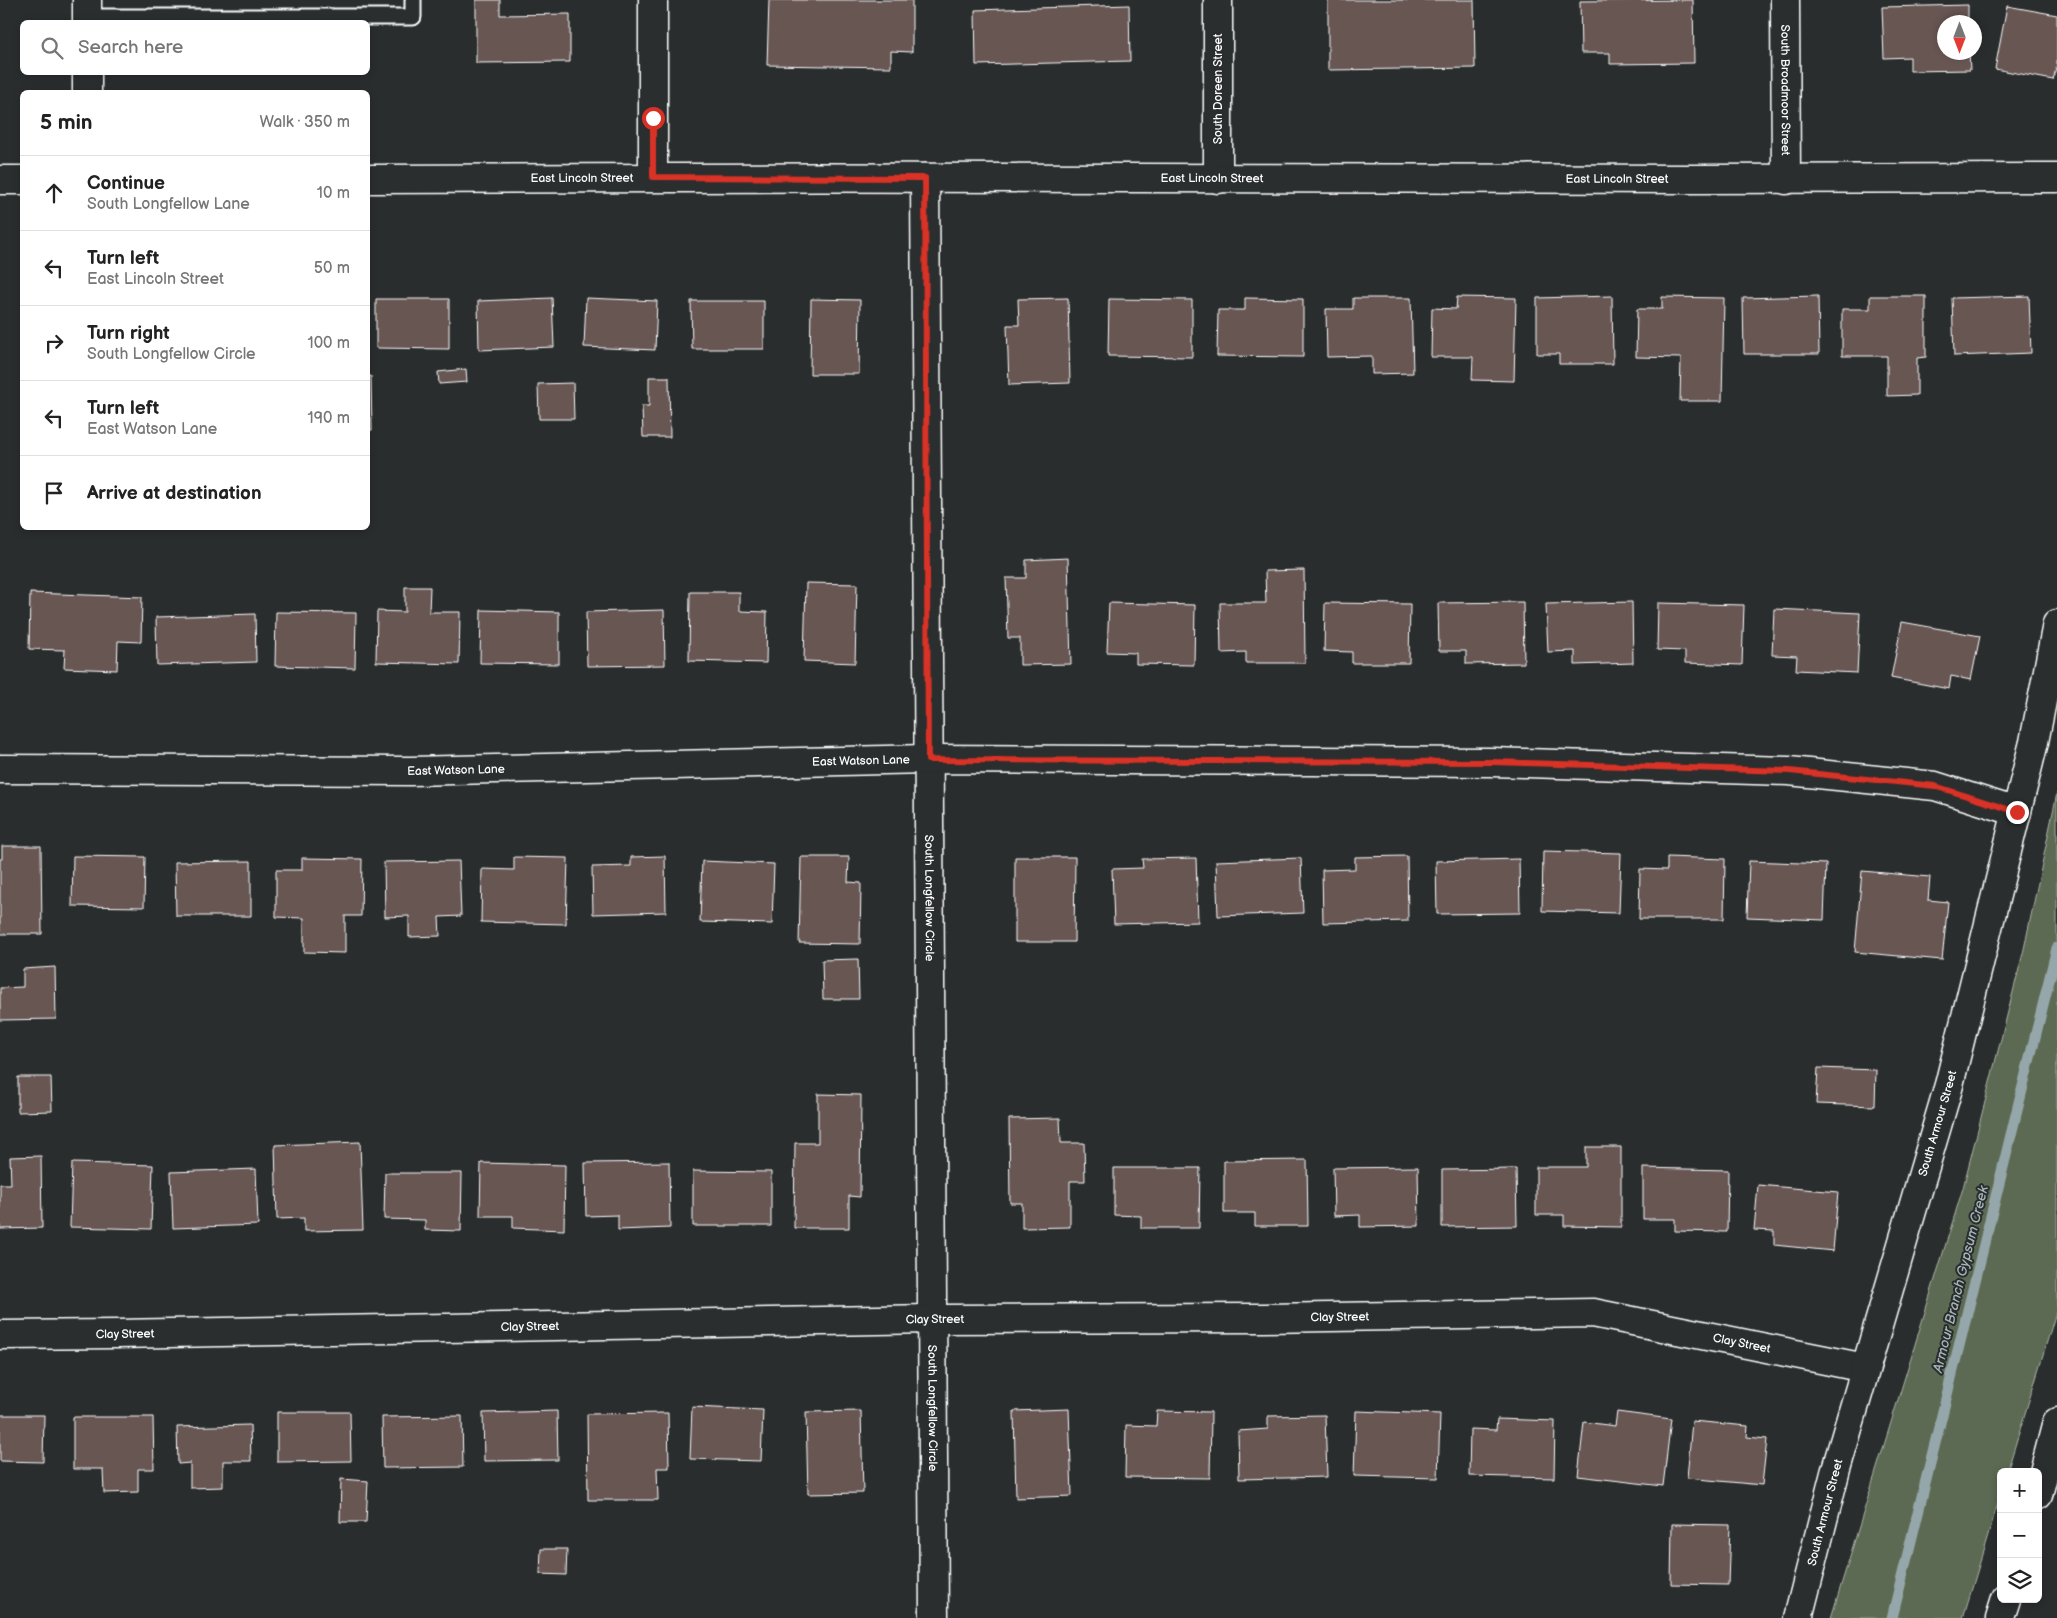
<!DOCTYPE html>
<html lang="en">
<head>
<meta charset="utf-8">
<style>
  :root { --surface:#fff; --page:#f2f2f2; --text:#222; --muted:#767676; --line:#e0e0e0 }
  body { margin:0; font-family:"Balsamiq Sans",sans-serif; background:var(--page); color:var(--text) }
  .controls { position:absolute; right:15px; bottom:15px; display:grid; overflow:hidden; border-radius:8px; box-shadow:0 2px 8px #0003 }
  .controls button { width:45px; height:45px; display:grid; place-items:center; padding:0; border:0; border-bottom:1px solid var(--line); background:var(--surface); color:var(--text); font:25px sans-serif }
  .compass { position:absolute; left:1937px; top:15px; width:45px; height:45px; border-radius:50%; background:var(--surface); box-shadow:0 2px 8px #0003; rotate:180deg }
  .stop { position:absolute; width:15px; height:15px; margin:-11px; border:4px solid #d93025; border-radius:50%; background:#fff }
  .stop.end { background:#d93025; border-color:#fff; box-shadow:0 1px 5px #0008 }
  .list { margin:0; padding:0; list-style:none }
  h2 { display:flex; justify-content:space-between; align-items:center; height:65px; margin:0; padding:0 20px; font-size:21px }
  h2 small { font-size:16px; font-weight:400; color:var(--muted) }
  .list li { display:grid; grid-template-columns:32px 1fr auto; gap:15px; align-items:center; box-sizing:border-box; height:75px; padding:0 20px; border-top:1px solid var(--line) }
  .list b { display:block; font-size:19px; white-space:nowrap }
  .list p { margin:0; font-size:16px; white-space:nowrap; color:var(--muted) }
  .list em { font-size:16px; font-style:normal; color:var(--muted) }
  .icon { flex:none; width:28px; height:28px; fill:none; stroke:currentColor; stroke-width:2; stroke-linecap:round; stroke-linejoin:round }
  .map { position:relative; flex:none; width:2057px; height:1618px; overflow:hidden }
  .search { position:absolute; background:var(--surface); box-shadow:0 2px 8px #0003; left:20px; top:20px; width:350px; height:55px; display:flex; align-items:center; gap:12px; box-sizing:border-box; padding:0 18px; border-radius:8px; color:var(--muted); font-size:19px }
  .panel { position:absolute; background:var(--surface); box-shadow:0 2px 8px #0003; left:20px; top:90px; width:350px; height:440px; border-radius:8px }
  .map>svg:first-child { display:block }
</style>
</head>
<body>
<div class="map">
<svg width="2057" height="1618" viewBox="0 0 2057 1618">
  <rect width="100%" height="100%" fill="#2a2d2e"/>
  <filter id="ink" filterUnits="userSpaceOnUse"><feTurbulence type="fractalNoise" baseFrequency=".02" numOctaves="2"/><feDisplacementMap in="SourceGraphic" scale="10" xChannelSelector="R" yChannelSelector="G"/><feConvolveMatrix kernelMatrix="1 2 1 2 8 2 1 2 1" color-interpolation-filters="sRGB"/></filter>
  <g filter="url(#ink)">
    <path fill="#5b6a53" stroke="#adb4a9" d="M2057 793V1309L2007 1472H2001V1493L1963 1618H1831L1963 1188 2024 949Z"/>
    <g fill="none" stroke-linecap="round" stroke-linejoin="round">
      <path stroke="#95a7aa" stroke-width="11" d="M1892 1618 2057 948"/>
    </g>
    <path fill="#685653" stroke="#fff" d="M476 0H500V15L570 14V62L476 63Z
      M769 0H912V52L891 51V67L767 65Z
      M1328 0H1474L1475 68 1328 70Z
      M1693 0 1694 63 1610 64V53H1581L1580 1Z
      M1129 5 1130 61 976 65 975 10Z
      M1968 5V22H1944V52H1969L1970 70 1910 71V57L1884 58 1882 7Z
      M2007 6 2057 15V65L2053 80 1995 69Z
      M1612 296 1613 364H1559V354H1537V298Z
      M1818 296 1819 354H1744L1743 298Z
      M1870 296H1926V357L1917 358V395L1887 396V356H1842V309H1870Z
      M2029 296 2031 353 1954 356 1952 298Z
      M1457 297 1516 298 1514 381 1472 380 1473 357H1431L1432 308 1456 309Z
      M1662 297 1724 298 1722 401H1680L1681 358 1636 357 1637 309H1662Z
      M552 298 554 347 479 350 478 301Z
      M586 298 657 301 655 350 584 347Z
      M1068 298 1070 383 1009 385 1007 325H1019L1018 299Z
      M1245 298 1303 299V357L1217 356 1218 310H1245Z
      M1353 298H1411L1413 373 1372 374V356L1327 357 1326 309H1353Z
      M376 299H449V349L376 348Z
      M811 299 860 300 859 374H810Z
      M1109 299 1192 300V357L1108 356Z
      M691 301H764V349H692Z
      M466 369 467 382 439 384 438 372Z
      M368 376H371L372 430 368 431Z
      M649 377H669L670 437H643L642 406H649Z
      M573 383 574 419H539L538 384Z
      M1068 558 1071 664 1020 665V638H1008L1006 578H1026V560Z
      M1304 570 1305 663H1246V652L1221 653 1220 603H1266L1265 571Z
      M806 583 857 584 855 663 804 661Z
      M405 587H430L429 612H460L459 664 376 662 377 611 405 612Z
      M690 592H739V611L767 612 766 663 689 661Z
      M30 593 142 597 141 642 118 641 117 670 64 668 65 650 29 649Z
      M1523 602 1524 663 1466 664V651H1439L1438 603Z
      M1632 602 1633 663 1575 665V651L1548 652 1546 604Z
      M1109 603 1195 605 1194 665 1136 664V653L1107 652Z
      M1325 603 1410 604 1409 663H1352V652L1324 651Z
      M1658 603 1744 605 1742 665 1685 663V651L1657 650Z
      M1774 609 1860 613 1857 673 1796 670 1797 656 1772 655Z
      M481 610 559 612V664L480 663Z
      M664 610 665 665 587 666 586 612Z
      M276 612 356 613 355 668 275 666Z
      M255 614 256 662 157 665 156 617Z
      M1902 622 1980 636 1971 680 1951 676 1949 689 1891 678Z
      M2 846H41L42 934H0V859H2Z
      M1543 851 1621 853 1619 913 1542 911Z
      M73 856 145 857 144 907 72 906Z
      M665 856 666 912 593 914 592 867 631 866V857Z
      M1407 856 1408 921 1323 923 1322 870 1355 869V857Z
      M514 857 568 858 566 924 481 922 482 869 514 870Z
      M801 857H849L848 882 861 883 860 944 799 943Z
      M1015 857H1075L1074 942H1015Z
      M1667 857 1725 859 1724 919H1639L1640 869 1667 870Z
      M302 858 362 859 361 916H345V953L304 952V918L276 917V870H302Z
      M1196 858 1198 922 1114 924 1112 869 1143 868 1142 859Z
      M1301 858 1303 913 1218 916 1216 861Z
      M1519 859 1520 913 1437 914 1436 861Z
      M251 861V916H176L175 862Z
      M459 861 461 916 439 917 440 936 409 937V916L385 917 384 862Z
      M702 861 774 864 772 924 700 922Z
      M1749 861 1826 864 1824 920 1747 917Z
      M1862 871 1930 877 1928 900 1948 902 1942 960 1855 952Z
      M858 959 859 999H823L822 960Z
      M55 967 56 1019 0 1020V988L23 987V969Z
      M1818 1068 1876 1070 1875 1106 1816 1104Z
      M18 1077H51L52 1111 18 1112Z
      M818 1094 861 1095 860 1197 849 1196V1228H794L795 1143H818Z
      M1060 1118 1061 1143H1084L1085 1181H1070V1227L1022 1228V1203H1010L1009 1119Z
      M360 1142 363 1230 304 1231V1218L277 1219 275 1145Z
      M1586 1147H1621V1227L1564 1226V1215H1536V1167H1586Z
      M41 1156 42 1228 0 1229V1184H11L10 1157Z
      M1307 1160 1308 1226H1255V1213H1224V1161Z
      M669 1162 670 1228 618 1230V1215L586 1216 585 1163Z
      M72 1163 153 1165 151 1229 70 1227Z
      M481 1163 565 1165 564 1230 513 1228V1216H480Z
      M1418 1167 1419 1226 1360 1227V1215L1334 1216 1333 1168Z
      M1114 1168H1200L1199 1228H1141V1216L1114 1215Z
      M1643 1168 1728 1170 1727 1232 1675 1231V1219H1643Z
      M256 1169 258 1225 173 1228 171 1172Z
      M1516 1169 1517 1226 1442 1227V1170Z
      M693 1171 771 1172V1226H693Z
      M385 1173H462L461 1231 425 1230V1220L384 1219Z
      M1758 1185 1838 1192 1833 1251 1774 1245V1231L1754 1230Z
      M692 1407 763 1410 761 1461 690 1459Z
      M1069 1409 1072 1496 1016 1498 1014 1411Z
      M557 1411 558 1460 484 1461 483 1413Z
      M861 1411 863 1493 808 1494 806 1412Z
      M1157 1411 1211 1412 1210 1478 1125 1477 1126 1425 1156 1426Z
      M1356 1411 1440 1414 1438 1478 1354 1476Z
      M277 1412H350L351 1461 277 1462Z
      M1617 1412 1671 1419 1663 1486 1578 1476 1584 1422 1615 1426Z
      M668 1413 669 1468H657L658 1500H588L587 1414Z
      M0 1415H44L43 1462 0 1461Z
      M1325 1415 1327 1477 1239 1479 1238 1431 1268 1429V1416Z
      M462 1416 463 1467 383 1468 382 1417Z
      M73 1417H153L154 1469H138V1492L104 1493 103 1469H73Z
      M1497 1419 1555 1421 1554 1478 1469 1476 1470 1429 1496 1430Z
      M1692 1421 1748 1426 1747 1437 1767 1439 1762 1485 1687 1478Z
      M250 1425 251 1461H223V1487L190 1488V1463L178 1464 177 1427Z
      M341 1479 368 1481 366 1522H340Z
      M1672 1524 1730 1525 1728 1585 1671 1584Z
      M541 1549H567L566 1575 540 1574Z"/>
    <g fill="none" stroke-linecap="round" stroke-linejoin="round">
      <g stroke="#fff" stroke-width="19">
        <path id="service" d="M87 17H413V0"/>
      </g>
      <g stroke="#fff" stroke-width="31">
        <g id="minor">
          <path id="s1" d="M1785 0 1786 180"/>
          <path d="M87 22V0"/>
          <path d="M87 92V72"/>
          <path d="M653 177V0"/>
          <path id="s2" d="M925 178 934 1618"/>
          <path d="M1218 179V0"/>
          <path id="s3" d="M0 769 411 771 927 759 1492 762 1789 771 1935 786 2017 812"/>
          <path id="s4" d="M0 1335 117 1334 931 1319 1263 1318 1593 1313 1865 1368"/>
          <path d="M2038 1495 2057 1422"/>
          <path d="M2000 1618 2006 1599"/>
        </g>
      </g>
      <g stroke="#fff" stroke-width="31">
        <g id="tertiary">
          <path id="s5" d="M368 179C931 175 1494 181 2057 178"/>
          <path d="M0 180H22"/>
          <path id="s6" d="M1798 1618 1836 1469 1949 1085 2034 742 2057 624"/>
        </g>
      </g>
      <use href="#service" stroke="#2a2d2e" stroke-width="15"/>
      <use href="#minor" stroke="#2a2d2e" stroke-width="28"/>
      <use href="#tertiary" stroke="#2a2d2e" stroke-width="28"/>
    </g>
  </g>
  <g fill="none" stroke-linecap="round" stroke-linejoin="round" filter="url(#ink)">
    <path stroke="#d93025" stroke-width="6" d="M653 118V177L925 178 928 760 1492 762 1789 771 1935 786 2017 812"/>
  </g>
  <g text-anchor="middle" stroke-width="4" stroke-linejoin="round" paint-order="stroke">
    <g font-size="12" fill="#fff" stroke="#2a2d2e">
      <text transform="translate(1218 89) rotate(-90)" y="4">South Doreen Street</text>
      <text dy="4" stroke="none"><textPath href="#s1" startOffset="90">South Broadmoor Street</textPath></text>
      <text dy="4" stroke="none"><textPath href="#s5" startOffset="214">East Lincoln Street</textPath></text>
      <text dy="4" stroke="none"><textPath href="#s5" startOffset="844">East Lincoln Street</textPath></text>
      <text dy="4" stroke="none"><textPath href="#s5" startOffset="1249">East Lincoln Street</textPath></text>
      <text dy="4" stroke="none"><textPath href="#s3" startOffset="861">East Watson Lane</textPath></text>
      <text dy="4" stroke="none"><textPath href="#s3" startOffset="456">East Watson Lane</textPath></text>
      <text dy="4" stroke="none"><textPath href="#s2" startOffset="720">South Longfellow Circle</textPath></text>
      <text dy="4" stroke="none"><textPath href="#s6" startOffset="514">South Armour Street</textPath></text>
      <text dy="4" stroke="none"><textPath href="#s4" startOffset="1340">Clay Street</textPath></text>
      <text dy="4" stroke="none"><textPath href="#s4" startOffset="935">Clay Street</textPath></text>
      <text dy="4" stroke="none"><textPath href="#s4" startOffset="530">Clay Street</textPath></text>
      <text dy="4" stroke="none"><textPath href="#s4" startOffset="125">Clay Street</textPath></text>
      <text dy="4" stroke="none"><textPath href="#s4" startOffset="1745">Clay Street</textPath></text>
      <text dy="4" stroke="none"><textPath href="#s2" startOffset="1230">South Longfellow Circle</textPath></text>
      <text dy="4" stroke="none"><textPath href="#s6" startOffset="109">South Armour Street</textPath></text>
    </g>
    <g font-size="14" font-style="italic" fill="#a6b6b8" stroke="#2a2d2e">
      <text transform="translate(1960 1279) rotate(-76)" y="5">Armour Branch Gypsum Creek</text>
    </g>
  </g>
</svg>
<div class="controls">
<button>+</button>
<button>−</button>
<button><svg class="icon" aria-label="layers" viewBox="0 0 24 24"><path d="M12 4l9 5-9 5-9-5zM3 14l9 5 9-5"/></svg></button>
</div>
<svg class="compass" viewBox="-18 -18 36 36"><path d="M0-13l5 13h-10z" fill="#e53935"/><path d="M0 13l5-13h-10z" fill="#767676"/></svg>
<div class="stop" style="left:653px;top:118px"></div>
<div class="stop end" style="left:2017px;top:812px"></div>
<div class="search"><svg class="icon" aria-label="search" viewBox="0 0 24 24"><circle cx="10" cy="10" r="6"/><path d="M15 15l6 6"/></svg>Search here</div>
<section class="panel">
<h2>5 min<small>Walk · 350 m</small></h2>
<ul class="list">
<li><svg class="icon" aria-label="ahead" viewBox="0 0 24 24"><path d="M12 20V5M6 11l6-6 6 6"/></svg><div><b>Continue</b><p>South Longfellow Lane</p></div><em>10 m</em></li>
<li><svg class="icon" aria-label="left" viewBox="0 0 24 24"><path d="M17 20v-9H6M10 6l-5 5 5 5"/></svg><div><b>Turn left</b><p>East Lincoln Street</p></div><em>50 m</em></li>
<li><svg class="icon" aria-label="right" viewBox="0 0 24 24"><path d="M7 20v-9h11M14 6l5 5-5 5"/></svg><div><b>Turn right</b><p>South Longfellow Circle</p></div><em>100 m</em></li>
<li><svg class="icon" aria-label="left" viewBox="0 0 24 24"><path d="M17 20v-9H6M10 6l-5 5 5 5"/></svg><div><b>Turn left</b><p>East Watson Lane</p></div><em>190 m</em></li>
<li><svg class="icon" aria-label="arrive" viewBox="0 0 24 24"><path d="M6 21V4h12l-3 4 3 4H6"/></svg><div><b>Arrive at destination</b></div></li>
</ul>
</section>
</div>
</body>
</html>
